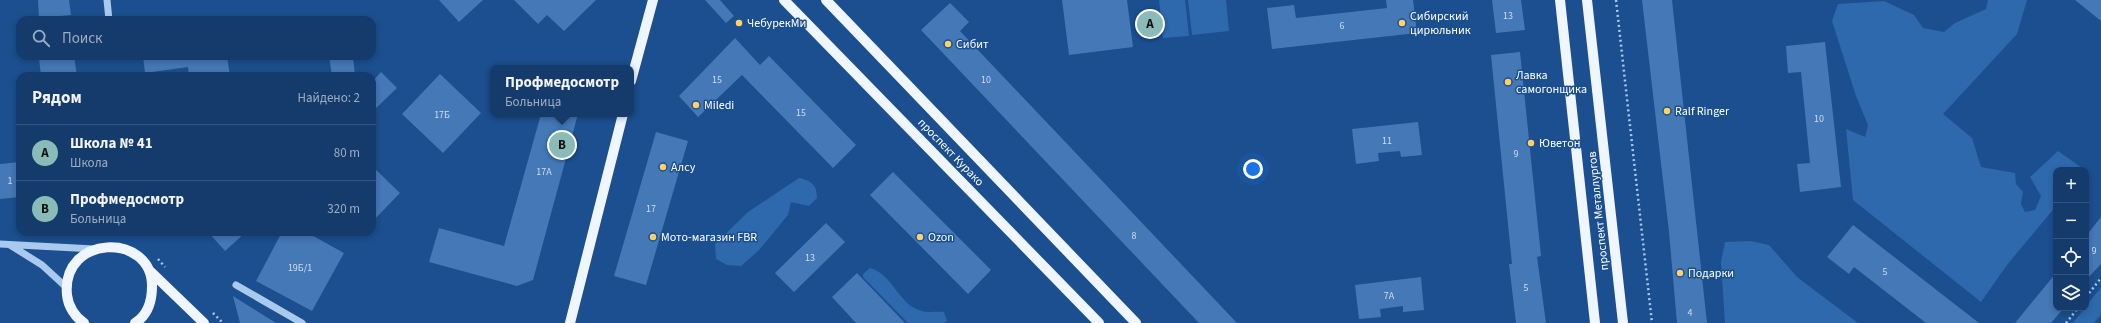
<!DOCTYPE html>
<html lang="ru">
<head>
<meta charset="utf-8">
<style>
  :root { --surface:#143b6b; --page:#1d4271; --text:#f1f3f6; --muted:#9dadc1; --line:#33557e; --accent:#8bbbb9 }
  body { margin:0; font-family:"Source Sans 3",sans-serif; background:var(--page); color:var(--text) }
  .controls { position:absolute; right:12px; bottom:12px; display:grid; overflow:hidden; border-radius:8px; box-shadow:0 2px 6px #0003 }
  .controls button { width:36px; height:36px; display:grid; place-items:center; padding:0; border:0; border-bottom:1px solid var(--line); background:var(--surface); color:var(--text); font:20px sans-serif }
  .you { position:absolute; left:1253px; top:169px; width:14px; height:14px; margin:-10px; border:3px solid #fff; border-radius:50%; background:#1a73e8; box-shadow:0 0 0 6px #1a73e833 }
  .badge { display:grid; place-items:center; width:26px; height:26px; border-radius:50%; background:var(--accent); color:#111; font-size:13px; font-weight:700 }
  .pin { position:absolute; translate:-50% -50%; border:2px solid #fff; box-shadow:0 1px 4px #0006 }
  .popup { position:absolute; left:490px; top:65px; width:144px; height:52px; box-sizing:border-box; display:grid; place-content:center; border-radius:8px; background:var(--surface); filter:drop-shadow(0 1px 3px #0005); font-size:13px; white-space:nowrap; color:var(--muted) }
  .popup b { font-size:15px; color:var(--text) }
  .popup::after { content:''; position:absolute; left:50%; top:100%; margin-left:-8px; border:8px solid transparent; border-top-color:var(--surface) }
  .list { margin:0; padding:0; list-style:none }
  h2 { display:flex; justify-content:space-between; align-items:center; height:52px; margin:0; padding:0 16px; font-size:17px }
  h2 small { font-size:13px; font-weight:400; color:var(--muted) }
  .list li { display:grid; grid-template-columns:26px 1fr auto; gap:12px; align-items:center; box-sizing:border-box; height:56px; padding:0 16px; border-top:1px solid var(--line) }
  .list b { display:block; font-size:15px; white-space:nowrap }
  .list p { margin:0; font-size:13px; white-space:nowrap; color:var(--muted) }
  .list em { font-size:13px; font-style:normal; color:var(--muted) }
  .icon { flex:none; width:22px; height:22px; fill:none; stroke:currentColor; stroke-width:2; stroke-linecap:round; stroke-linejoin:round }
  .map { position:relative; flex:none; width:2101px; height:323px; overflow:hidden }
  .search { position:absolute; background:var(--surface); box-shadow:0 2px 6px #0003; left:16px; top:16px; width:360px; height:44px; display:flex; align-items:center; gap:10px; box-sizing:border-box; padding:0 14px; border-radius:12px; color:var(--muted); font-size:15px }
  .panel { position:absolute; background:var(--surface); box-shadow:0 2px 6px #0003; left:16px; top:72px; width:360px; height:164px; border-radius:12px }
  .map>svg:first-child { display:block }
</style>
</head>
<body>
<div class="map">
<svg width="2101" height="323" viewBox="0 0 2101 323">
  <rect width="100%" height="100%" fill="#1b4f8f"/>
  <path fill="#2e69ad" d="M1159 0H1185L1189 36 1163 38Z
    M1188 0H1226L1229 31 1192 35Z
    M1988 0H2027L2017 34 1943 114 1972 138 1981 167 2015 173 2016 184 2023 192 2021 204 2025 212 2035 210 2041 196 2030 177 2058 151 2085 170H2056V206L2007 265 1981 302 1853 200 1846 129 1865 137 1868 125 1856 96 1832 21 1838 4 1884 1 1914 15 1923 28 1944 32 1955 23 1986 9Z
    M799 178C812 181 817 185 817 198L809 206 791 202 788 215 759 250 741 266 727 265 716 259 715 244 748 212Z
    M1751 241 1769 245 1797 277 1858 323H1725L1721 262 1725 242Z
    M870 268C894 275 898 305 922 311 928 313 937 311 944 312L947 321 944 323H908L863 277V274Z
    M2101 287V314L2094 323H2073Z"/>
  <path fill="#4478b7" d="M38 0H69L71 15 39 18Z
    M439 0H483L459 22Z
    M514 0H596L564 31 547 15 538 24Z
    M705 0H720L734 16 726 23Z
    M1062 0H1127L1133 47 1069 55Z
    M1386 0H1413L1417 33 1272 49 1267 8 1294 5 1296 18 1387 8Z
    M1492 0H1521L1525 30 1496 33Z
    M1642 0H1672L1707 323H1677L1669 232Z
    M2075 0H2101V21Z
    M950 3 969 22 960 31 1237 323H1199L921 30Z
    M735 38 760 65 769 56 856 145 833 168 742 75 698 117 679 96Z
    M1825 42 1841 187 1800 192 1797 164 1810 163 1801 72 1788 73 1786 46Z
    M1520 52 1541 256 1537 257 1546 323H1516L1509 264H1512L1491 55Z
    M53 56H74L77 76H41L39 58Z
    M143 56H227L230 76H189L188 67 145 73Z
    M329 56H353L355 76H332Z
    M381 72 397 88 372 112V82Z
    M440 74 481 113 443 153 402 114Z
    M541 114H578L533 280 517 286 429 262 439 228 504 246Z
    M1418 122 1422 155 1401 157 1400 151 1378 153 1379 161 1356 164 1352 129Z
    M656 132 688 141 646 285 614 276Z
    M20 162V197L0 199V164Z
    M372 166 400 193 372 222Z
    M893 172 991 270 968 294 870 195Z
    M2101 217V264L2086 280V236Z
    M826 223 845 242 794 292 775 273Z
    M1853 225 1979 323H1926L1854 267 1849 274 1827 257Z
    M208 232H246L225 251Z
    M282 232H306L344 253 312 311 256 281Z
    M857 273 905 323H856L832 297Z
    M2056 273V308H2064L2051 323H2015Z
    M1421 277 1424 310 1403 312V306L1380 309 1381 317 1359 319 1355 285Z
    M233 296 276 323H240Z"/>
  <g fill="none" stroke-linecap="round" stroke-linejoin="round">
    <path stroke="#a9c9ee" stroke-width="2.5" stroke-dasharray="2 3" stroke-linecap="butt" d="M1616 0 1652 323
      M158 259 165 267
      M2086 297 2101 278
      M213 313 223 323
      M2066 323 2078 308"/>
    <path stroke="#a9c9ee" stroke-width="7" d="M107 0 109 20
      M0 244 94 249
      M10 245 42 265 66 287
      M236 285 302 323"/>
    <path stroke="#f0f6ff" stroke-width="10" d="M784 0 1099 323
      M826 0 1136 323
      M1560 0 1595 323
      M1587 0 1623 323
      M631 81 653 0
      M149 270 204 323
      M84 323C75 317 68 306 67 295 61 234 152 232 152 286 152 300 148 315 135 323
      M570 323 623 114"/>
  </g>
  <g fill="#ffd166" stroke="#1b4f8f" stroke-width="1.5">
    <circle cx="739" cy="23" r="4"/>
    <circle cx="1402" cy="23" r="4"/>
    <circle cx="948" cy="44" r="4"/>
    <circle cx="1508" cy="82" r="4"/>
    <circle cx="696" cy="105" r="4"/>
    <circle cx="1667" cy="111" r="4"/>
    <circle cx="1531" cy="143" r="4"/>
    <circle cx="663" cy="167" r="4"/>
    <circle cx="653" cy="237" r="4"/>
    <circle cx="920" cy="237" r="4"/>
    <circle cx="1680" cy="273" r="4"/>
  </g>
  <g text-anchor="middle" stroke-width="3" stroke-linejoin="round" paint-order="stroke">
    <g font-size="10" fill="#d0dded">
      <text x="1508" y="19">13</text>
      <text x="1342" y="29">6</text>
      <text x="717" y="83">15</text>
      <text x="986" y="83">10</text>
      <text x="801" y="116">15</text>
      <text x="442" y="118">17Б</text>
      <text x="1819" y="122">10</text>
      <text x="1387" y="144">11</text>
      <text x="1516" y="157">9</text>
      <text x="544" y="175">17А</text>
      <text x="10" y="184">1</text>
      <text x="651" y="212">17</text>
      <text x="1134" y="239">8</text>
      <text x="2094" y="254">9</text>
      <text x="810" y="261">13</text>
      <text x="300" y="271">19Б/1</text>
      <text x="1885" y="275">5</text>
      <text x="1526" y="291">5</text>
      <text x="1389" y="299">7А</text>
      <text x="1690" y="316">4</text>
    </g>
    <g font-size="12" fill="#fff" stroke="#1b4f8f" text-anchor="start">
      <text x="1410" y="20">Сибирский<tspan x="1410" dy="14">цирюльник</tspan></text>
      <text x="747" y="27">ЧебурекМи</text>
      <text x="956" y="48">Сибит</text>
      <text x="1516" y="79">Лавка<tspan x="1516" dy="14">самогонщика</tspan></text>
      <text x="704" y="109">Miledi</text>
      <text x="1675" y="115">Ralf Ringer</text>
      <text x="1539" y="147">Юветон</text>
      <text x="671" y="171">Алсу</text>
      <text x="661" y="241">Мото-магазин FBR</text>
      <text x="928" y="241">Ozon</text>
      <text x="1688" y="277">Подарки</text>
    </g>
    <g font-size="12" fill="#fff" stroke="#1b4f8f">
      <text transform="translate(951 152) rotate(46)" y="4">проспект Курако</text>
      <text transform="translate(1598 211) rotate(-96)" y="4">проспект Металлургов</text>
    </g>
  </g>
</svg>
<div class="controls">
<button>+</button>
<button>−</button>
<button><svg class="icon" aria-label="locate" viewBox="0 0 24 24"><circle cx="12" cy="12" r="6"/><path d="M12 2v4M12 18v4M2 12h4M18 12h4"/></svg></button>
<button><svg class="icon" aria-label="layers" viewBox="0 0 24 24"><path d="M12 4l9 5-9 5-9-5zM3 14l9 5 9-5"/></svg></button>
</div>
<div class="you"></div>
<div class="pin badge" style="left:1150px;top:24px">A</div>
<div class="pin badge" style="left:562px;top:145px">B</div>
<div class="popup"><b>Профмедосмотр</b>Больница</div>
<div class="search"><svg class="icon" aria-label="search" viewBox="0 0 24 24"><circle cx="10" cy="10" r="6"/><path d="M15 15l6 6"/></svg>Поиск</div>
<section class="panel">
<h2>Рядом<small>Найдено: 2</small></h2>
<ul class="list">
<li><span class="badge">A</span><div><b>Школа № 41</b><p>Школа</p></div><em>80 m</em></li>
<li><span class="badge">B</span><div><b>Профмедосмотр</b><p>Больница</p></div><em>320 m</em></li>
</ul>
</section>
</div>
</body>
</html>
